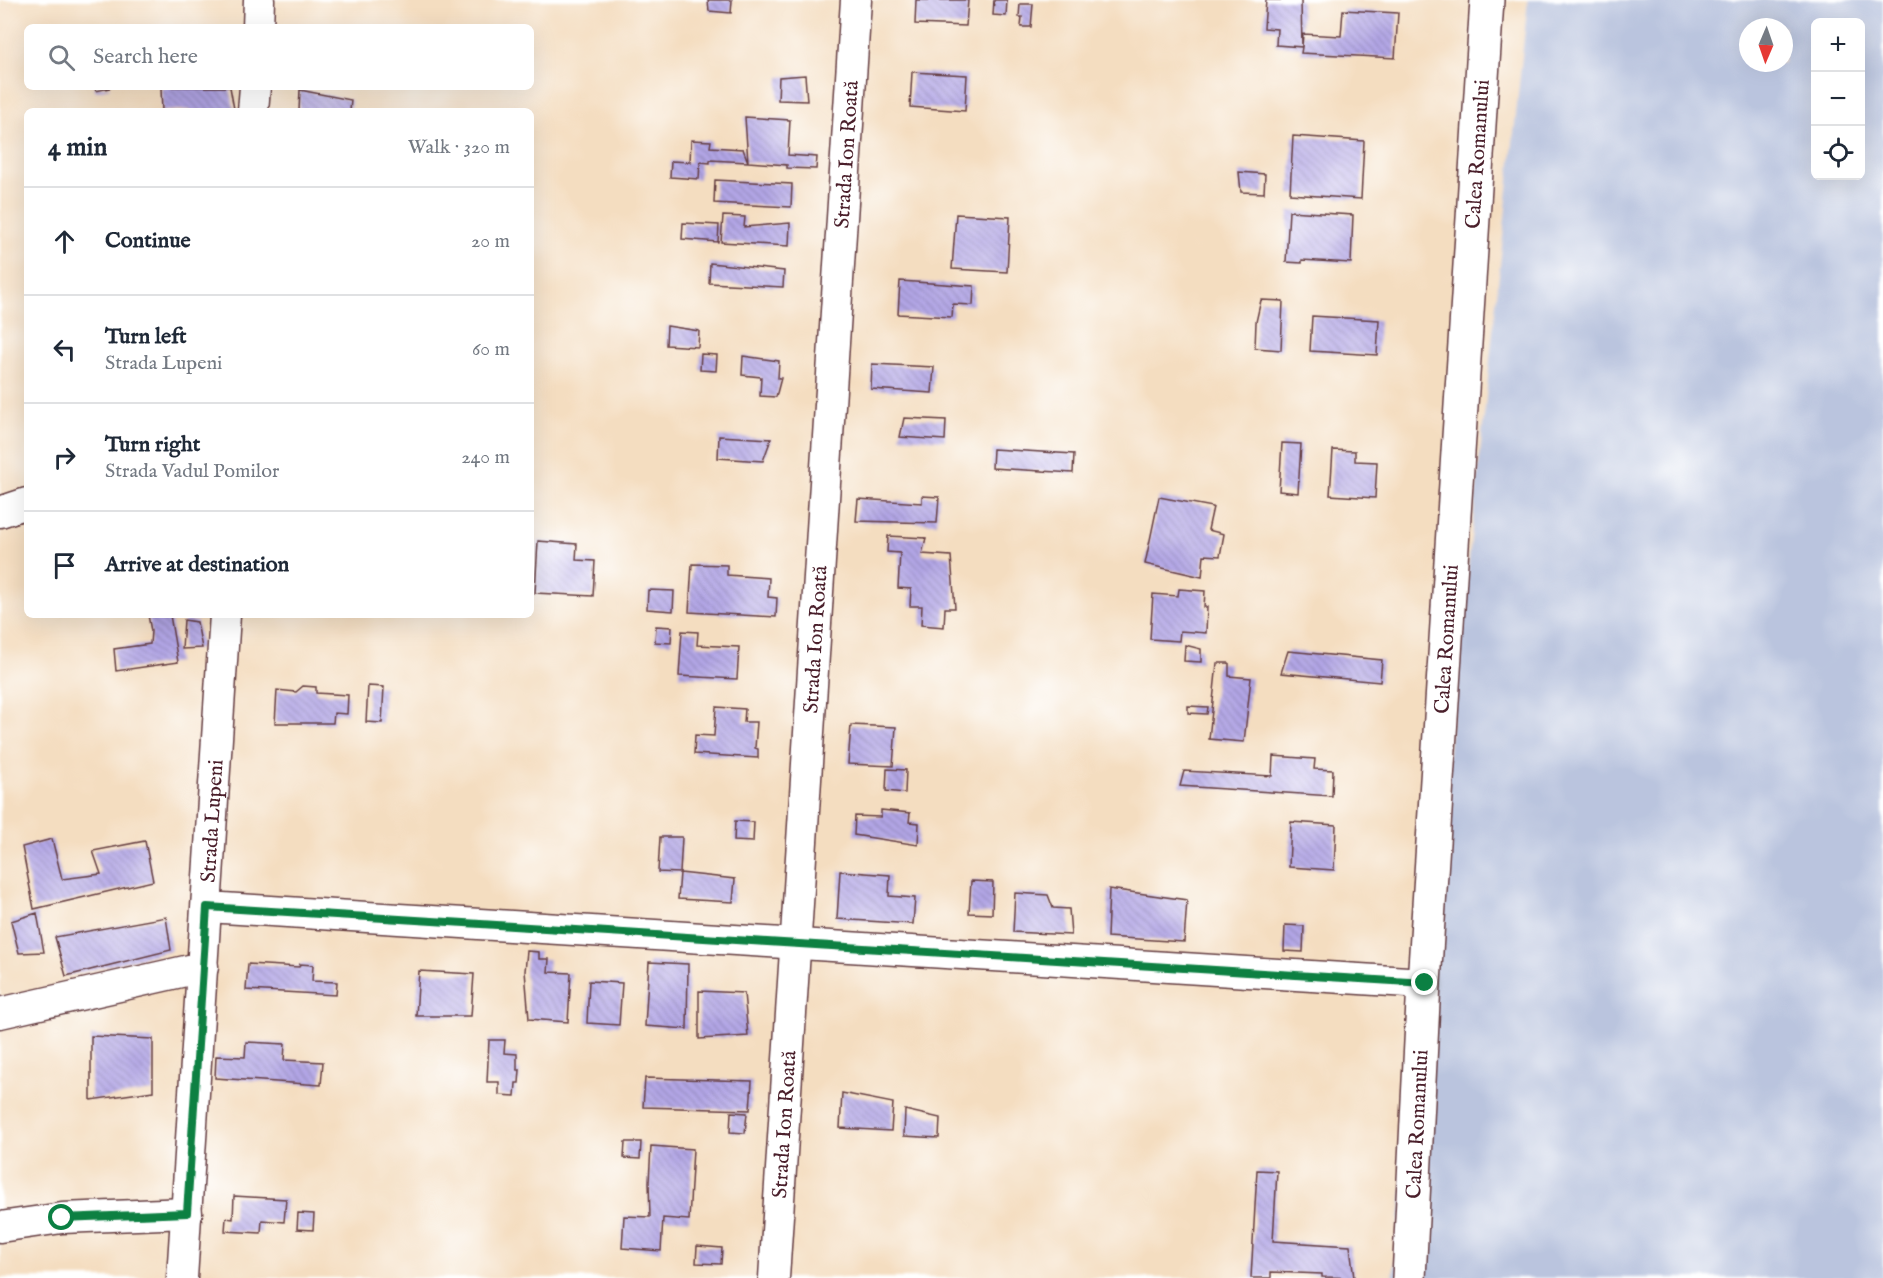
<!DOCTYPE html>
<html lang="en">
<head>
<meta charset="utf-8">
<style>
  :root { --surface:#fff; --page:#f2f2f3; --text:#1f2937; --muted:#747a83; --line:#e0e1e3 }
  body { margin:0; font-family:"IM FELL English",serif; background:var(--page); color:var(--text) }
  .controls { position:absolute; right:18px; top:18px; display:grid; overflow:hidden; border-radius:9px; box-shadow:0 6px 24px #0002 }
  .controls button { width:54px; height:54px; display:grid; place-items:center; padding:0; border:0; border-bottom:2px solid var(--line); background:var(--surface); color:var(--text); font:30px sans-serif }
  .compass { position:absolute; left:1739px; top:18px; width:54px; height:54px; border-radius:50%; background:var(--surface); box-shadow:0 6px 24px #0002; rotate:182deg }
  .stop { position:absolute; width:18px; height:18px; margin:-14px; border:4px solid #0b8043; border-radius:50%; background:#fff }
  .stop.end { background:#0b8043; border-color:#fff; box-shadow:0 2px 6px #0008 }
  .list { margin:0; padding:0; list-style:none }
  h2 { display:flex; justify-content:space-between; align-items:center; height:78px; margin:0; padding:0 24px; font-size:26px }
  h2 small { font-size:20px; font-weight:400; color:var(--muted) }
  .list li { display:grid; grid-template-columns:39px 1fr auto; gap:18px; align-items:center; box-sizing:border-box; height:108px; padding:0 24px; border-top:2px solid var(--line) }
  .list b { display:block; font-size:22px; white-space:nowrap }
  .list p { margin:0; font-size:20px; white-space:nowrap; color:var(--muted) }
  .list em { font-size:20px; font-style:normal; color:var(--muted) }
  .icon { flex:none; width:33px; height:33px; fill:none; stroke:currentColor; stroke-width:2; stroke-linecap:round; stroke-linejoin:round }
  .map { position:relative; flex:none; width:1883px; height:1278px; overflow:hidden }
  .search { position:absolute; background:var(--surface); box-shadow:0 6px 24px #0002; left:24px; top:24px; width:510px; height:66px; display:flex; align-items:center; gap:15px; box-sizing:border-box; padding:0 21px; border-radius:9px; color:var(--muted); font-size:22px }
  .panel { position:absolute; background:var(--surface); box-shadow:0 6px 24px #0002; left:24px; top:108px; width:510px; height:510px; border-radius:9px }
  .map>svg:first-child { display:block }
</style>
</head>
<body>
<div class="map">
<svg width="1883" height="1278" viewBox="0 0 1883 1278">
  <defs>
    <pattern id="building-back-hatch" width="6" height="6" patternUnits="userSpaceOnUse" patternTransform="scale(1.5)"><rect width="6" height="6" fill="#b2a6e6"/><path d="M-1 5l2 2M0 0l6 6M5-1l2 2" fill="none" stroke="#9387bb"/></pattern>
  </defs>
  <rect width="100%" height="100%" fill="#fff"/>
  <filter id="ink" filterUnits="userSpaceOnUse"><feTurbulence type="fractalNoise" baseFrequency=".0167" numOctaves="2"/><feDisplacementMap in="SourceGraphic" scale="12" xChannelSelector="R" yChannelSelector="G"/><feConvolveMatrix kernelMatrix="1 2 1 2 8 2 1 2 1" color-interpolation-filters="sRGB"/></filter>
  <filter id="wash" filterUnits="userSpaceOnUse"><feTurbulence type="fractalNoise" baseFrequency=".008" numOctaves="4" result="noise"/><feDisplacementMap in="SourceGraphic" scale="24" xChannelSelector="R" yChannelSelector="G"/><feGaussianBlur stdDeviation="1.35" result="paint"/><feColorMatrix in="noise" values="0 0 0 0 0 0 0 0 0 0 0 0 0 0 0 0 0 1.4 0 .05"/><feComposite in="paint" operator="in"/></filter>
  <g filter="url(#wash)">
    <rect width="100%" height="100%" fill="#f4ddc0"/>
    <path fill="#bac4de" fill-rule="evenodd" d="M1528 0H1883V1278H1393ZM1816 22H1860V176H1816ZM1748 27H1784V63H1748Z"/>
    <g id="blocks">
      <path fill="url(#building-back-hatch)" d="M708 0H732L731 13 709 11Z
        M916 0H968L966 26 915 24Z
        M994 0H1007L1006 16 993 15Z
        M1266 0H1301L1302 47 1303 34 1341 36 1343 10 1398 13 1395 58 1301 53 1302 47 1276 45 1277 29 1264 28Z
        M1020 4H1033L1031 27H1021L1022 17H1019Z
        M912 72 967 75 965 111 910 107Z
        M805 75 807 101 778 100 779 77Z
        M94 87H110V88L96 91Z
        M164 87H230L234 109 223 111H190L188 110 162 111 161 89Z
        M300 90 351 100 350 111H299Z
        M745 117 790 120 788 155 817 157 816 169 787 168V165L748 162 710 160V163L700 162 699 179 670 177 671 161 690 162 691 140 711 141 710 147 743 149 748 162Z
        M1293 136 1364 141 1361 199 1290 194Z
        M1239 172 1265 174 1264 193 1241 192Z
        M715 180 792 184 791 207 714 203Z
        M1289 211 1353 215 1351 263 1302 260V263L1286 262Z
        M956 214 1010 217 1007 272 952 269Z
        M723 216 745 217 744 227 790 223 789 246 721 242Z
        M683 223 719 225 718 242 682 239Z
        M710 263 784 271 783 287 709 283Z
        M900 281 974 286 973 305 953 304 952 317 898 314Z
        M1261 300 1283 301 1281 350 1255 348 1256 322Z
        M1312 316 1379 320 1377 355 1310 351Z
        M667 326 699 331 698 347 666 345Z
        M701 354 717 355 716 371 700 370Z
        M743 356 779 361 778 378H781L776 397 760 396 761 377 742 375Z
        M872 364 934 367 932 393 871 389Z
        M904 418 946 420 945 440 900 437Z
        M719 436 771 439 763 461 718 458Z
        M1282 443 1301 444 1298 493 1279 491Z
        M993 449 1074 454 1073 473 992 468Z
        M1333 450 1355 451V461L1377 462 1375 498 1330 495Z
        M922 496 939 497 937 523 856 521 858 499 922 503Z
        M1159 497 1213 507 1208 530 1224 534 1220 556 1204 555 1202 577 1145 564Z
        M888 536 926 538 922 554 951 556 955 608H945L944 627 921 625 922 606H910L911 589 898 588 900 553 887 552Z
        M538 541 577 544 576 560 595 561 593 596 535 593Z
        M692 564 727 565V575L769 578 768 597 777 598 776 617 689 612Z
        M1179 589 1205 591 1204 607H1207L1206 633 1180 631 1179 641 1150 639 1153 594 1178 596Z
        M648 590 674 591 673 611 647 609Z
        M148 615H170L178 662 116 671 114 649 150 644 151 631Z
        M184 620 197 622 202 648 182 649Z
        M656 626 672 627 671 643 655 642Z
        M682 631 698 632 697 645 739 647 737 679 679 676Z
        M1185 645 1201 649V662L1184 661Z
        M1288 651 1382 660 1380 682 1281 673Z
        M1217 663H1229V676L1251 678 1244 742 1209 739Z
        M303 686 316 687V693L348 695 347 714 334 713 333 723H275L277 690 296 692Z
        M368 686 384 687 382 723 366 722Z
        M1188 706 1208 707 1207 714 1188 713Z
        M716 707 745 709 744 722H757L755 748 758 749V758L694 754 695 735 714 736Z
        M851 725 896 727 893 766 848 764Z
        M1273 756 1315 759 1314 769 1333 770 1332 796 1180 786 1184 771 1272 776Z
        M887 769 906 770 905 793 886 791Z
        M881 810 910 813 909 822 919 823 918 845 854 835 855 816 881 817Z
        M735 821 754 822 753 842 734 841Z
        M1291 822 1336 825 1334 870 1289 867Z
        M660 837H682L680 873 658 872Z
        M52 839 62 879 101 874 93 851 145 841 153 881 34 909 22 847Z
        M840 871 890 875 889 896 915 898 913 924 837 919Z
        M680 873 735 879 733 902 678 899Z
        M971 881 993 882 992 914 969 913Z
        M1109 889 1187 900 1184 942 1107 937Z
        M1015 893 1048 895 1053 908 1069 909 1071 935 1013 932Z
        M37 913 44 952 19 953 11 921Z
        M166 917 171 950 66 976 55 937Z
        M1285 925 1304 926 1303 952 1284 951Z
        M527 951 539 952V959H549L548 972 571 973 568 1022 529 1019 525 971Z
        M649 962 688 964 687 1029 645 1026Z
        M248 964 299 967 300 964 313 965 312 981 337 982 336 995 246 990Z
        M419 971 474 974 471 1016H416Z
        M589 981 622 983 619 1025 587 1023Z
        M699 991 744 993 748 1036 699 1039Z
        M91 1036 153 1039V1091L91 1100Z
        M489 1040H505L504 1053 517 1054V1070H520L519 1083H516L515 1096 499 1095V1082H487Z
        M246 1042 285 1044 284 1060 323 1062 321 1085 215 1078 216 1056 245 1057Z
        M645 1078 752 1081 750 1110 643 1107Z
        M842 1093 893 1103 891 1131 840 1128Z
        M905 1110 940 1118 939 1138 904 1136Z
        M731 1112 747 1113 745 1133 730 1132Z
        M625 1142H641L640 1159 624 1158Z
        M651 1146 693 1149 689 1220 663 1218 661 1251 622 1248 624 1216 650 1217 649 1182Z
        M1257 1170 1277 1171 1273 1241 1350 1246 1354 1278 1322 1277V1274L1271 1272V1278H1251Z
        M234 1196 286 1199 284 1222 262 1220 261 1233 225 1231 226 1218 233 1219Z
        M298 1213 314 1214 313 1230 297 1229Z
        M697 1246 722 1248 721 1264 696 1263Z"/>
    </g>
  </g>
  <g filter="url(#ink)">
    <use href="#blocks" fill-opacity="0" stroke="#643c41" stroke-width="1.5"/>
    <g fill="none" stroke-linecap="round" stroke-linejoin="round">
      <g stroke="#643c41" stroke-width="33">
        <g id="minor">
          <path d="M258 27 259 0"/>
          <path d="M253 111 255 87"/>
          <path d="M0 512 27 503"/>
          <path d="M207 907 1424 983"/>
          <path d="M0 1013 203 967"/>
          <path d="M0 1227 62 1218 187 1213"/>
          <path id="s1" d="M182 1278 225 615"/>
          <path id="s2" d="M774 1278 856 0"/>
        </g>
      </g>
      <g stroke="#643c41" stroke-width="36">
        <g id="primary">
          <path id="s3" d="M1409 1278 1424 983 1487 0"/>
        </g>
      </g>
      <use href="#minor" stroke="#fff" stroke-width="30"/>
      <use href="#primary" stroke="#fff" stroke-width="33"/>
    </g>
  </g>
  <g fill="none" stroke-linecap="round" stroke-linejoin="round" filter="url(#ink)">
    <path stroke="#0b8043" stroke-width="8" d="M62 1218 187 1213 207 907 1425 983"/>
  </g>
  <g text-anchor="middle" stroke-width="4.5" stroke-linejoin="round" paint-order="stroke">
    <g font-size="21" fill="#4a1f2b" stroke="#fff">
      <text dy="7" stroke="none"><textPath href="#s2" startOffset="1126">Strada Ion Roată</textPath></text>
      <text dy="7" stroke="none"><textPath href="#s3" startOffset="1126">Calea Romanului</textPath></text>
      <text dy="7" stroke="none"><textPath href="#s2" startOffset="640">Strada Ion Roată</textPath></text>
      <text dy="7" stroke="none"><textPath href="#s3" startOffset="640">Calea Romanului</textPath></text>
      <text dy="7" stroke="none"><textPath href="#s1" startOffset="458">Strada Lupeni</textPath></text>
      <text dy="7" stroke="none"><textPath href="#s2" startOffset="154">Strada Ion Roată</textPath></text>
      <text dy="7" stroke="none"><textPath href="#s3" startOffset="154">Calea Romanului</textPath></text>
    </g>
  </g>
</svg>
<div class="controls">
<button>+</button>
<button>−</button>
<button><svg class="icon" aria-label="locate" viewBox="0 0 24 24"><circle cx="12" cy="12" r="6"/><path d="M12 2v4M12 18v4M2 12h4M18 12h4"/></svg></button>
</div>
<svg class="compass" viewBox="-18 -18 36 36"><path d="M0-13l5 13h-10z" fill="#e53935"/><path d="M0 13l5-13h-10z" fill="#747a83"/></svg>
<div class="stop" style="left:62px;top:1218px"></div>
<div class="stop end" style="left:1425px;top:983px"></div>
<div class="search"><svg class="icon" aria-label="search" viewBox="0 0 24 24"><circle cx="10" cy="10" r="6"/><path d="M15 15l6 6"/></svg>Search here</div>
<section class="panel">
<h2>4 min<small>Walk · 320 m</small></h2>
<ul class="list">
<li><svg class="icon" aria-label="ahead" viewBox="0 0 24 24"><path d="M12 20V5M6 11l6-6 6 6"/></svg><div><b>Continue</b></div><em>20 m</em></li>
<li><svg class="icon" aria-label="left" viewBox="0 0 24 24"><path d="M17 20v-9H6M10 6l-5 5 5 5"/></svg><div><b>Turn left</b><p>Strada Lupeni</p></div><em>60 m</em></li>
<li><svg class="icon" aria-label="right" viewBox="0 0 24 24"><path d="M7 20v-9h11M14 6l5 5-5 5"/></svg><div><b>Turn right</b><p>Strada Vadul Pomilor</p></div><em>240 m</em></li>
<li><svg class="icon" aria-label="arrive" viewBox="0 0 24 24"><path d="M6 21V4h12l-3 4 3 4H6"/></svg><div><b>Arrive at destination</b></div></li>
</ul>
</section>
</div>
</body>
</html>
